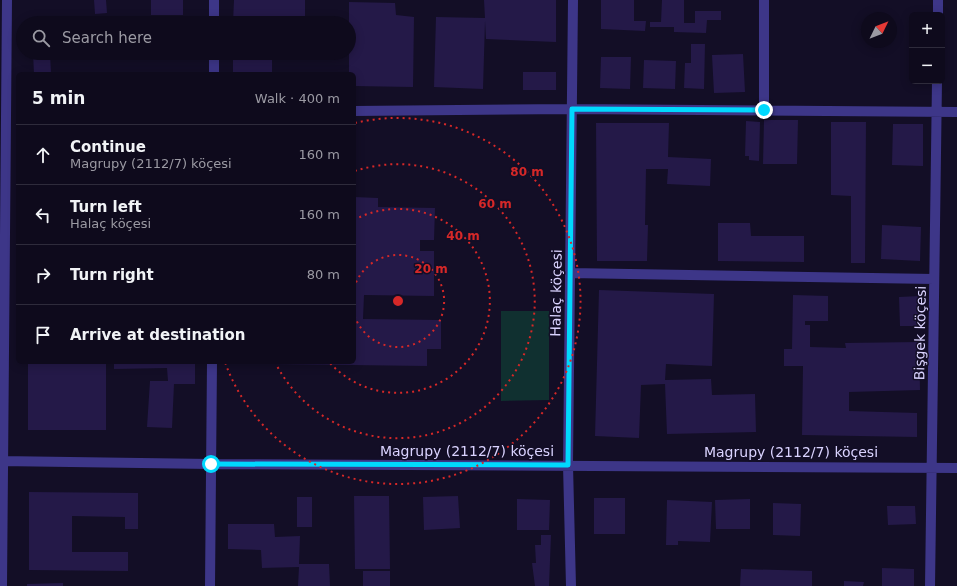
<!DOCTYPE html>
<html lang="en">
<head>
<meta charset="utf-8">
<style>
  :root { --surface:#0e0a1c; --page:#171325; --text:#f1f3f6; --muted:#9b9aa3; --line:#2e2b3b }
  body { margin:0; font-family:"DejaVu Sans",sans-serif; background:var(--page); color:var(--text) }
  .controls { position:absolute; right:12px; top:12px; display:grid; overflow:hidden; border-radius:6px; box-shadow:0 2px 10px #0003 }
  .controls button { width:36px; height:36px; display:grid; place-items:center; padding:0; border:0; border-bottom:1px solid var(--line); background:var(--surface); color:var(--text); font:20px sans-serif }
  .compass { position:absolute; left:861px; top:12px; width:36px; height:36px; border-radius:50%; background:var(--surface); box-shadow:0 2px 10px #0003; rotate:47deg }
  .stop { position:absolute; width:12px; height:12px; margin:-9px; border:3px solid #00d9fe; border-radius:50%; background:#fff }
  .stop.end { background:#00d9fe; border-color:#fff; box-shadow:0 1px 4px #0008 }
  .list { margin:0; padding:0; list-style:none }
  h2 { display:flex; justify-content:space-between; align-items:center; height:52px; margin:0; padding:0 16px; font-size:17px }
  h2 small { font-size:13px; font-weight:400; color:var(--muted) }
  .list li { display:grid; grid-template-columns:26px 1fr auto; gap:12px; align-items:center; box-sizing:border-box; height:60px; padding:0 16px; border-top:1px solid var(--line) }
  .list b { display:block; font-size:15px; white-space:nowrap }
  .list p { margin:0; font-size:13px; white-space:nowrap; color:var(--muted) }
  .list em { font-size:13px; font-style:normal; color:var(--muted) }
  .icon { flex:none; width:22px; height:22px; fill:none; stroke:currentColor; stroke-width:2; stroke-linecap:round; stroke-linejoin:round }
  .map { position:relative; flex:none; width:957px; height:586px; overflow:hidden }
  .search { position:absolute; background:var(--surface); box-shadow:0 2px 10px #0003; left:16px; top:16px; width:340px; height:44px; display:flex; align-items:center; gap:10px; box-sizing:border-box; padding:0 14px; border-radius:22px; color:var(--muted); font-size:15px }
  .panel { position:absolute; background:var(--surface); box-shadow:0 2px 10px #0003; left:16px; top:72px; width:340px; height:292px; border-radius:6px }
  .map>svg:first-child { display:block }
</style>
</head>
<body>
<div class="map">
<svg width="957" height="586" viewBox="0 0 957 586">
  <rect width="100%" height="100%" fill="#130e26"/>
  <path fill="#103030" d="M501 311H549V400L501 401Z"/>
  <path fill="#241948" d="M94 0H106L107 13 95 14Z
    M151 0H183V15H151Z
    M234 0H305V23H233Z
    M484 0H556V42L486 39 485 21 483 89 434 87 436 17 485 18Z
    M601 0H634V21H646L645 31 601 29Z
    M662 0H684V23H695V11H721V20H707L706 33 674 32V27H650V22H661Z
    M349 2 395 3 396 15 414 17 413 87 354 86V74H349Z
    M54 17H108V23H54Z
    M691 44H705L704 89 684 88 685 63H691Z
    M33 53H50L51 74H34Z
    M233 53H272V74H233Z
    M743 54 745 92 714 93 712 55Z
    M601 57H631L630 89 600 88Z
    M644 60 676 61 675 89 643 88Z
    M523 72H556V90H523Z
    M764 120H798L797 164H763Z
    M746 121 760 122 759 161 749 160V156H745Z
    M831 122H866L865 263H851V196L831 195Z
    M596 123H669L668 157 711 159 710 186 667 184 668 169H646L645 225H648L647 261H597Z
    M893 124H923V166L892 165Z
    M354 197 378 198V207L435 208 434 240H420V251H434V296L364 295 363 319 441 320V349H427V366L274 364V362H354Z
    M718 223H750L751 236H804V262L718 261Z
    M882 225 921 227 920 261 881 259Z
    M599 290 714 294 712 366 666 364 665 380 711 379 712 395 755 394 756 432 667 434 665 384 641 385 639 438 595 436Z
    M793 295 828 296V321H805V325H810V347L846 348 845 343 919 342 920 390 849 392V411L917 413V437L802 435 803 366H784V349H792Z
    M920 296 921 326H900L899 297Z
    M28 362H106V430H28Z
    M114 362H195V384H174L172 428 147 427 150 381H168L167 368 114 369Z
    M29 492 138 493V529H125V517L72 516V552H128V571L29 570Z
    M354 496H389L390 569H355Z
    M458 496 460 528 424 530 423 497Z
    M297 497H312V527H297Z
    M594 498H625V534H594Z
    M517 499 550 500 549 530H517Z
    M750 499V529H716L715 500Z
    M667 500 712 502 710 542 678 541V545H666Z
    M773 503 801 504 800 536 773 535Z
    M887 506H915L916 524 888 525Z
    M228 524H274L275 537 300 536 299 564H329L330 586H298L299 567 262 568 261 550 228 549Z
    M541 535H551L549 586H535L532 563H536L535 545H541Z
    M882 568 914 569V586H882Z
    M741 569 812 571V586H740Z
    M363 571H390V586H363Z
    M844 581 864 582 863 586H844Z
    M63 583V586H27V584Z"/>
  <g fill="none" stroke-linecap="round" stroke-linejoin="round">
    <path stroke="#3d3688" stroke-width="10" d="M938 15V0
      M214 23V0
      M214 74V53
      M764 110V0
      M354 111 572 109 957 112
      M570 273 934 279
      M0 461 211 464 957 468
      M2 586 7 0
      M210 586 212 362
      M571 586 568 465 573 0
      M930 586 937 81"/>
  </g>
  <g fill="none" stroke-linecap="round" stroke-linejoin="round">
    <path stroke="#00d9fe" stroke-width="5" d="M211 464 568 465 572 109 764 110"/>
  </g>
  <g fill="none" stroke="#d62828" stroke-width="2" stroke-dasharray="2 4">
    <path d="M354 288A46 46 0 1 1 354 314"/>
    <path d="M354 220A92 92 0 1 1 330 363"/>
    <path d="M355 171A137 137 0 1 1 275 362"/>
    <path d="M355 123A183 183 0 1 1 225 362"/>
  </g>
  <g text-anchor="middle" stroke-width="3" stroke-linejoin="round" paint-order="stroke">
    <g font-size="14" fill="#dad3ff" stroke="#130e26">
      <text transform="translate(556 293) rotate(-89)" y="5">Halaç köçesi</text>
      <text transform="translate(920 333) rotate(-89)" y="5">Bişgek köçesi</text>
      <text x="467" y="456">Magrupy (2112/7) köçesi</text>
      <text x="791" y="457">Magrupy (2112/7) köçesi</text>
    </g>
  </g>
  <circle cx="398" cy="301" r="6" fill="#d62828" stroke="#130e26" stroke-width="2"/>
  <g font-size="12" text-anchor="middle" font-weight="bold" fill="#d62828" stroke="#130e26" stroke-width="3" stroke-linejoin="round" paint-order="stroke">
    <text x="527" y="176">80 m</text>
    <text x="495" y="208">60 m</text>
    <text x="463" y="240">40 m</text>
    <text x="431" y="273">20 m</text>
  </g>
</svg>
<div class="controls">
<button>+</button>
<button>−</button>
</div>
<svg class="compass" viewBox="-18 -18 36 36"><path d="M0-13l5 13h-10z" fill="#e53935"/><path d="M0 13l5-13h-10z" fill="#9b9aa3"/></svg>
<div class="stop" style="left:211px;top:464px"></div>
<div class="stop end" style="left:764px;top:110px"></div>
<div class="search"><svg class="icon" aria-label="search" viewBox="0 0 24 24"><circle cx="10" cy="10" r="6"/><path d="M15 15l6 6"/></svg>Search here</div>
<section class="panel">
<h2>5 min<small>Walk · 400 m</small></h2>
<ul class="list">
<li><svg class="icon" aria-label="ahead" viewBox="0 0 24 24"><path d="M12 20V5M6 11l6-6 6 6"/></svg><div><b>Continue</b><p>Magrupy (2112/7) köçesi</p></div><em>160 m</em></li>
<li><svg class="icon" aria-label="left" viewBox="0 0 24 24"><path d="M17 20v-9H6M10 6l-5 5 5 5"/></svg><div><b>Turn left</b><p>Halaç köçesi</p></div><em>160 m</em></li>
<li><svg class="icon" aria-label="right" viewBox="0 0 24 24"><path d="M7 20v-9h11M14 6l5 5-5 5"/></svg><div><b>Turn right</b></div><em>80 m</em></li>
<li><svg class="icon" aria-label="arrive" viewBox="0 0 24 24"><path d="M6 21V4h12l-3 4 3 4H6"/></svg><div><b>Arrive at destination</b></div></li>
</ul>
</section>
</div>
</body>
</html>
